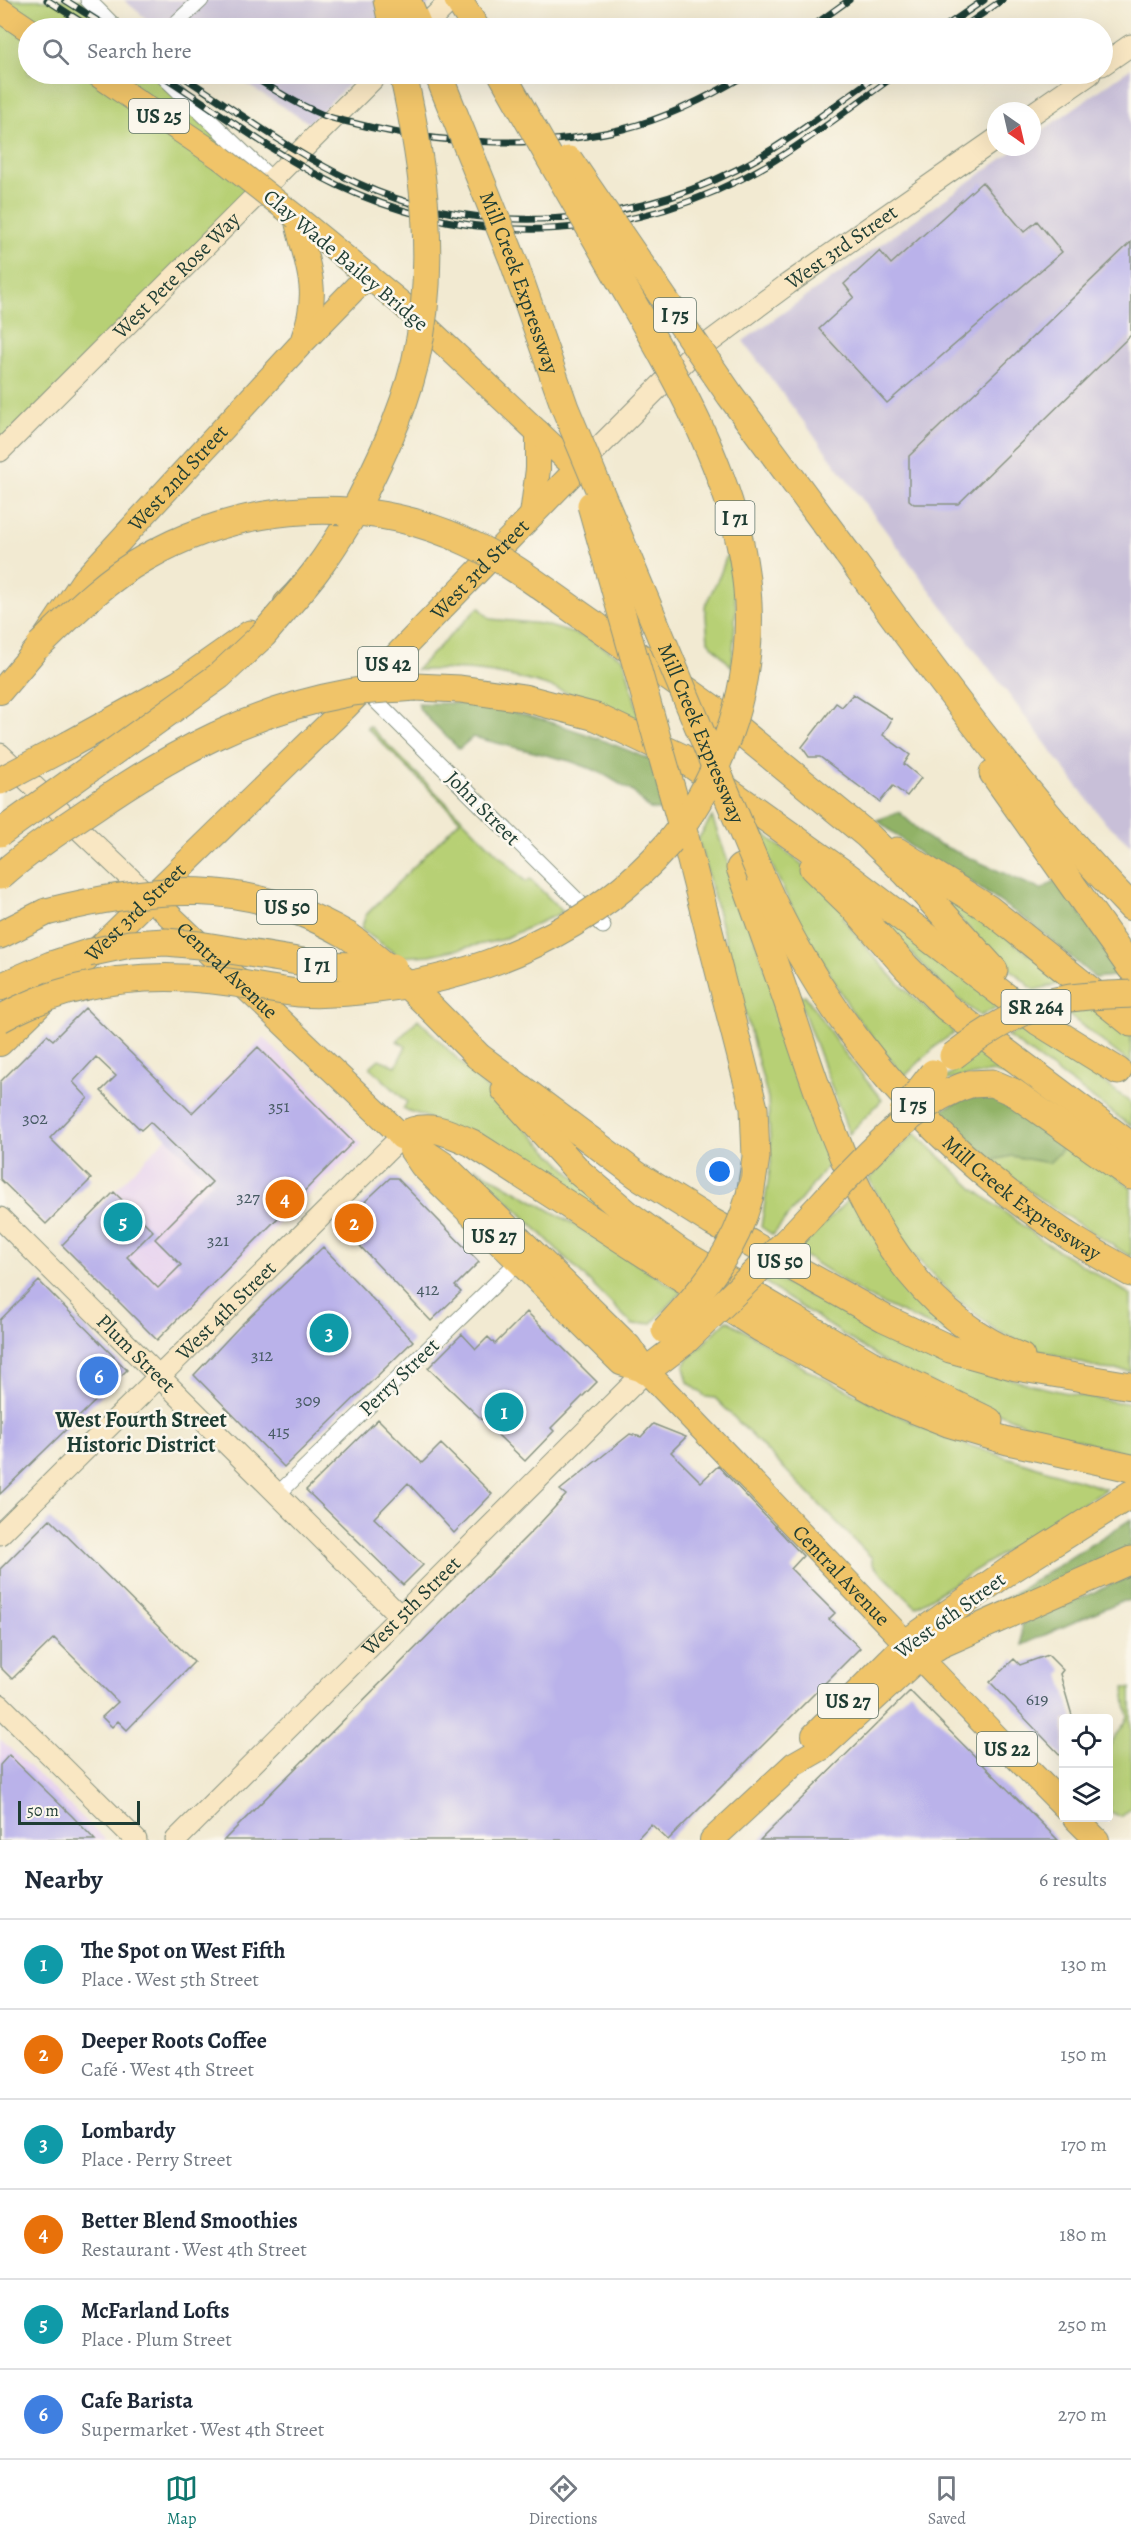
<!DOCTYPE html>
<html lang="en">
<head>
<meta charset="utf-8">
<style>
  :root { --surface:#fff; --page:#f6f6f7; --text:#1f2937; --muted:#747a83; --line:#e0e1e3; --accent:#0f766e }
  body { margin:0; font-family:Alegreya,serif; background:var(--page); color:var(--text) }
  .controls { position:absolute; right:18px; bottom:18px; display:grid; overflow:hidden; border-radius:6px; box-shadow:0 6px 24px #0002 }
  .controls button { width:54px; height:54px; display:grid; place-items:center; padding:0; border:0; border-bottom:2px solid var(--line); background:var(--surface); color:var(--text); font:30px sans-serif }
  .compass { position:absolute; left:987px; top:102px; width:54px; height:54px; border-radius:50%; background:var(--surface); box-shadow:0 6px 24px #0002; rotate:146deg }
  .scale { position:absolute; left:18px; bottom:15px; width:122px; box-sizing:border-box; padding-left:6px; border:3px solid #1f3d34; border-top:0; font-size:16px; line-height:21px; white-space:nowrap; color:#1f3d34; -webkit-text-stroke:4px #fbf7ec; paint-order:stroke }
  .you { position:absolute; left:720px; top:1172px; width:21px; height:21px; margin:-15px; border:4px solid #fff; border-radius:50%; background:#1a73e8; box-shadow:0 0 0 9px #1a73e833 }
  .badge { display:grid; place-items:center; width:39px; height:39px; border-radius:50%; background:var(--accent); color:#fff; font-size:20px; font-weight:700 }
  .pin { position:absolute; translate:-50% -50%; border:3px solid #fff; box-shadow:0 2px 6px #0006 }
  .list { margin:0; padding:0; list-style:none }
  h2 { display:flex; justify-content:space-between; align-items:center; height:78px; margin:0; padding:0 24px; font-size:26px }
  h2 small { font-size:20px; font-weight:400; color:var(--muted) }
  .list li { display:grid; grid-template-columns:39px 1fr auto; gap:18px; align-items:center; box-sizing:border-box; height:90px; padding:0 24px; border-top:2px solid var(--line) }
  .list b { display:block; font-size:22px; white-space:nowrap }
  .list p { margin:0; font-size:20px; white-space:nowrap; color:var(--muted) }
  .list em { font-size:20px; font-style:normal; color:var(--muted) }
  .icon { flex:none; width:33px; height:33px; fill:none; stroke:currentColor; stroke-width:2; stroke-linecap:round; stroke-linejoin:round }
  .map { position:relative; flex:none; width:1131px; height:1840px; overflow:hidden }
  .search { position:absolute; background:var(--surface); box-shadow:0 6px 24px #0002; left:18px; right:18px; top:18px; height:66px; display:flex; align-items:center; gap:15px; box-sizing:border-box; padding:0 21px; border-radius:33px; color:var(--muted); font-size:22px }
  .sheet { height:618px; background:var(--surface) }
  nav { display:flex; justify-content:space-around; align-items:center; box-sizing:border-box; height:84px; border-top:2px solid var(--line); background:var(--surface); font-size:16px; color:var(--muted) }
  nav a { display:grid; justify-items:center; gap:3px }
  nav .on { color:var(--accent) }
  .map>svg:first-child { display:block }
</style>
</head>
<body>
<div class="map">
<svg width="1131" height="1840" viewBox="0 0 1131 1840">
  <rect width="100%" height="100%" fill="#fbf7ec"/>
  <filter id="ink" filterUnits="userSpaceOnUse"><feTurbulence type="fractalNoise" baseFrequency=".0167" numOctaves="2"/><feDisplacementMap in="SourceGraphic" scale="12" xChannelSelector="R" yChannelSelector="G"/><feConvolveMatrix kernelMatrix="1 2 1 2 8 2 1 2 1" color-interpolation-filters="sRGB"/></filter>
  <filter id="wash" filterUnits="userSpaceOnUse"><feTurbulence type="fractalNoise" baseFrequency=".008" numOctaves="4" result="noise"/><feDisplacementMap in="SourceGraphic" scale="24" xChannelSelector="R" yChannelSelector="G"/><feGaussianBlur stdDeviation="1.35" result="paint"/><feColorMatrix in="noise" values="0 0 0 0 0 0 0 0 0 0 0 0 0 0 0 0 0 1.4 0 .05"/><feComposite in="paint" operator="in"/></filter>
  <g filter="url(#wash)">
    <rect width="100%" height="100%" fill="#f2ead2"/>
    <path fill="#e7d2ef" d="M264 1037 362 1144 157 1340 62 1245Z
      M0 1739 106 1840H0Z"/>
    <path fill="#c8bfd8" d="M124 0H433L404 28H157Z
      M1131 68V845L1103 820 743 341 1019 147H1032V138Z
      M230 74H359L309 123Z"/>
    <path fill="#b7d075" stroke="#6b8654" stroke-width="1.5" d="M0 0H88L116 28H28V74H161L270 178 0 451Z
      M729 549 736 608 732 667 708 641 705 606 721 572Z
      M479 607 490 619 542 624 586 637 624 659 640 720C589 700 523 673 467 670 450 669 433 670 416 670Z
      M369 726 526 882 530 879 563 912 501 940 430 955 400 957 361 929 366 915 460 820 367 728Z
      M712 817 831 1153 827 1157 830 1163 773 1235 761 1227 771 1163 768 1098 698 839Z
      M752 824 804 866 848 912 843 918C866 948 893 981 923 1005 934 1015 946 1020 954 1033L938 1044 904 1077 851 1010 798 920Z
      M946 894 1068 982 1034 990 992 953 943 901Z
      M890 916 1003 1004 980 1016C944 990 913 956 884 923Z
      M805 995 844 1052 882 1100 849 1134 798 997Z
      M1098 1007 1131 1032V1064L1066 1013Z
      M418 1019 567 1170 659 1251 424 1116 403 1109 407 1102 370 1067 379 1059 396 1066 406 1046 397 1041Z
      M1031 1025 1131 1103V1126L1007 1036Z
      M980 1050 1024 1080 992 1072 942 1081Z
      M915 1133 974 1189 1043 1241 1131 1295V1371L1101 1369 1039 1350 997 1331 952 1295 902 1243 869 1179Z
      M1065 1138 1131 1187V1257L1047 1204 989 1161 1012 1156 1049 1163Z
      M474 1167 565 1219 682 1292 652 1323 633 1325Z
      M853 1195 970 1344 866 1296 797 1251Z
      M771 1276C863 1325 961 1371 1063 1392 1086 1397 1108 1402 1131 1403V1455L1028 1426 890 1365 781 1294 765 1282Z
      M727 1320 811 1372 940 1436 1106 1489 916 1607 872 1564V1558L715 1398 706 1397 688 1382 684 1367 688 1359Z
      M1124 1688H1131V1808L1121 1817 1109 1811V1747L1128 1718Z"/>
    <path fill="#91b266" stroke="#58784d" stroke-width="1.5" d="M418 703C435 704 453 702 469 704 532 712 594 735 651 760L665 811 650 809 633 792 600 772 570 761 473 737 459 749 420 710Z
      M899 812 930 840 1041 890 1057 879 1123 975 1095 978 1032 924 960 875 925 858 877 820Z
      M972 1095 998 1096 1065 1138 1061 1151 1049 1163 1012 1156 989 1161 938 1111Z
      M1131 1519V1550L980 1615Z
      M1131 1576V1600L1119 1602 1022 1645 1021 1624Z"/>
    <g id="blocks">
      <path fill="#bab2ea" d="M982 182 1024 232 1037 221 1062 252 887 403 819 329 854 297 844 284 880 251 891 264Z
        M1131 242V335L958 504H914L909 500V456Z
        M853 694 892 719 883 735 910 755 904 764 921 778 907 796 893 786 880 802 820 757H809L802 747 836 703 842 707Z
        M85 1008 192 1113 258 1047 353 1142 157 1340 62 1245 114 1192 153 1231 127 1257 158 1288 181 1265 155 1239 212 1182 150 1122 141 1130 101 1091 116 1076 96 1057 73 1082 88 1098 50 1138 91 1179 46 1224 0 1179V1082L47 1035 53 1040Z
        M390 1178H397L479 1262 455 1286 461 1292 431 1321 340 1225Z
        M323 1247 413 1341 284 1467 194 1375 239 1327Z
        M39 1281 127 1370 0 1494V1320Z
        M527 1312 597 1382 551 1428 554 1431 525 1461 428 1368 462 1334 476 1349 488 1337 495 1344Z
        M378 1419 422 1463 441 1444 492 1494 454 1533 408 1483 374 1518 423 1565 403 1585 306 1490Z
        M653 1424 686 1437 671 1452 701 1482 718 1466 803 1556 791 1569 835 1613 829 1619 860 1648 668 1840 651 1824 636 1840H224L541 1522 566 1495 560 1490 630 1434 641 1437Z
        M50 1519 194 1662 127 1730 118 1721 112 1727 102 1717 118 1702 54 1638 12 1679 0 1667V1569Z
        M1048 1655 1063 1670 1060 1674 1073 1719H1064V1759L990 1682 1014 1659 1020 1665Z
        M910 1691 1058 1840H760Z
        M9 1755 72 1816 95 1840H0V1765Z"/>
    </g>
  </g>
  <g filter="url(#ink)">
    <use href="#blocks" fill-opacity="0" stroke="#889483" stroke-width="1.5"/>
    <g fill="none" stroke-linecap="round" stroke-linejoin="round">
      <g stroke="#889483" stroke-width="17">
        <path id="street" d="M88 0 116 28
          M171 28 201 0
          M161 74 270 178
          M364 689 603 926
          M279 1493 519 1261"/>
      </g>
      <g stroke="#889483" stroke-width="23">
        <g id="secondary">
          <path d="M423 28 451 0"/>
          <path d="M1102 65 1131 45"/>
          <path d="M1032 114 1090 74"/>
          <path id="s1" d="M0 451 378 74"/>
          <path id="s2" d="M578 468 687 359 788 284 996 139"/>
          <path d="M0 754 151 898"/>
          <path id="s3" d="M0 1218 401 1617"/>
          <path id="s4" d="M0 1534 402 1136"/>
          <path d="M0 1705 136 1840"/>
          <path id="s5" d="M176 1840 646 1371"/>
        </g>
      </g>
      <g stroke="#889483" stroke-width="26">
        <g id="primary">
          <path d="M0 10 28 29"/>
          <path d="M97 74 221 158"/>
          <path d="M296 217C306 266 322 287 303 339"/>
          <path d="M532 515 538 469V432"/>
          <path id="s6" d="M0 692 40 645 83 581 301 344 368 275"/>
          <path id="s7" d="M151 898 402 1136 444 1164 629 1346 646 1371C786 1515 922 1663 1064 1806"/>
          <path id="s8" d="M0 1044 346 707 577 469 402 304 296 217"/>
          <path d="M411 1150 422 1166 621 1363 646 1371"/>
          <path d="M814 1735 906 1643"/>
          <path d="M1075 1818 1097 1840"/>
          <path d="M712 1840 794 1764 822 1748 919 1658"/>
        </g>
      </g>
      <g stroke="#889483" stroke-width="29">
        <g id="highway">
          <path d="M387 0 393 28"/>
          <path d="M407 0 419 28"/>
          <path d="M458 0 476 28"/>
          <path d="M847 553C936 675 1026 798 1131 907"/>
          <path d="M287 604C313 579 332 549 351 518"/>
          <path d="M595 625 712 708 867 835 905 872 994 970"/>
          <path d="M416 687 460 689 524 698 596 717 681 757 846 875 1039 1022 1118 1071"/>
          <path d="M70 744 179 684 250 634"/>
          <path d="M993 773 1131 968"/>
          <path d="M686 841 754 1108 756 1157 750 1195"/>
          <path d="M897 851 989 909 1131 1023"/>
          <path d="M740 868C757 915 774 962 790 1009 834 1140 880 1300 1021 1357"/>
          <path d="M813 868 851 905 906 967 946 1007 1131 1146"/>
          <path id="s9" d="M761 876C835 1046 968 1186 1131 1273"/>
          <path d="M0 935 46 912"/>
          <path d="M0 987 51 965 88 953"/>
          <path d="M478 1056 637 1175 712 1222 884 1318 950 1349 1016 1367 1131 1386"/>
          <path d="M970 1084 992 1083 1013 1092 1131 1176"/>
          <path d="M505 1090 580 1173 629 1215 680 1252 869 1363 989 1421"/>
          <path d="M402 1136C425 1121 448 1132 472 1143L760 1328 895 1402 948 1423 1008 1441 1131 1468"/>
          <path d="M646 1371 684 1342"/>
          <path d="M906 1643 1007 1572 1131 1494"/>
          <path d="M919 1658 939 1645 1131 1560"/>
        </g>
      </g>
      <use href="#street" stroke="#fff" stroke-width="15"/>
      <use href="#secondary" stroke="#f9e7c3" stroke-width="21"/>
      <use href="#primary" stroke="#f0c469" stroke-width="24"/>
      <use href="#highway" stroke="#f0c469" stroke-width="27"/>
      <g stroke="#1f3d34" stroke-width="7">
        <path id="rail" d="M47 0 91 28
          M65 0 109 28
          M810 28 849 0
          M943 28 984 0
          M962 28 1002 0
          M160 74C217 110 276 156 337 185 477 251 634 242 767 165 812 138 855 104 897 74
          M179 74C237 111 294 154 357 183 476 238 621 228 736 170 787 144 833 106 879 74
          M250 74C272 89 297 104 321 114 332 119 345 121 357 124 438 145 540 149 623 129 667 118 709 97 747 74"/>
      </g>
      <use href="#rail" stroke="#fbf7ec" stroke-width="4.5" stroke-dasharray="14" stroke-linecap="butt"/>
      <g stroke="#889483" stroke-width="26" stroke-linecap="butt">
        <path id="primary-bridge" d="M221 158 296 217"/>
      </g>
      <g stroke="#889483" stroke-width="29" stroke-linecap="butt">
        <g id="highway-bridge">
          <path id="s10" d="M438 74 513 260 565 408 761 876"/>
          <path d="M569 160 730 395 847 553"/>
          <path d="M591 505 685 837"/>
          <path d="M351 518C376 469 402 417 415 363 438 265 424 169 403 74"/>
          <path d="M40 645C72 614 105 580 145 558 244 501 366 494 469 543 514 564 554 597 595 625"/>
          <path d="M0 781 70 744"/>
          <path d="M0 833 219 676 263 635 303 588"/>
          <path d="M0 876C30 850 63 828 96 806 174 752 254 710 348 693 370 689 394 689 416 687"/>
          <path d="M46 912C153 885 247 877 347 935 357 941 366 950 376 958 413 988 445 1022 478 1056"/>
          <path d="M88 953 130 944 166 942 199 945 322 965 393 967"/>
          <path d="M0 1019C66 982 138 972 213 980 242 983 270 990 299 993 325 995 351 992 377 989 485 977 595 928 667 845 694 813 714 775 728 736 789 566 702 422 619 279 580 210 540 142 502 74"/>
          <path d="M953 1056C988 1029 1026 1005 1070 998 1090 995 1111 995 1131 994"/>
          <path d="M903 1112 933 1073"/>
          <path d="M665 1330C704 1289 735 1251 750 1195"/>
          <path d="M684 1342C718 1309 752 1276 785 1243 835 1193 902 1104 970 1084"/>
        </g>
      </g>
      <use href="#primary-bridge" stroke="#f0c469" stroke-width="24"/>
      <use href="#highway-bridge" stroke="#f0c469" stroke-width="27"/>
    </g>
  </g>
  <g text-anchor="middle" stroke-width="5" stroke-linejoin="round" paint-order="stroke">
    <g font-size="18" fill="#465a62">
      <text x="279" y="1112">351</text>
      <text x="35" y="1124">302</text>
      <text x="248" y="1203">327</text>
      <text x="218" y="1246">321</text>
      <text x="428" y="1295">412</text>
      <text x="262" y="1361">312</text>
      <text x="308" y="1406">309</text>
      <text x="279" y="1437">415</text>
      <text x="1037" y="1705">619</text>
    </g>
    <g fill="#fbf7ec" stroke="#61756b" stroke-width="1.5">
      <rect x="129" y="99" width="60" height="34" rx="4.5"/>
      <rect x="654" y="298" width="42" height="34" rx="4.5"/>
      <rect x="715.5" y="501" width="39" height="34" rx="4.5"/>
      <rect x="358" y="647" width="60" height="34" rx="4.5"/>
      <rect x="257" y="890" width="60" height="34" rx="4.5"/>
      <rect x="297.5" y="948" width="39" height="34" rx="4.5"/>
      <rect x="1001.5" y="990" width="69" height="34" rx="4.5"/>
      <rect x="892" y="1088" width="42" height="34" rx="4.5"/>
      <rect x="464" y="1219" width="60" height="34" rx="4.5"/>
      <rect x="750" y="1244" width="60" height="34" rx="4.5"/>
      <rect x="818" y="1684" width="60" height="34" rx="4.5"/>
      <rect x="977" y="1732" width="60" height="34" rx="4.5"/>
    </g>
    <g font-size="20" font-weight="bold" fill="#1f3d34">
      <text x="159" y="123">US 25</text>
      <text x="675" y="322">I 75</text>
      <text x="735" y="525">I 71</text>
      <text x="388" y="671">US 42</text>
      <text x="287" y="914">US 50</text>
      <text x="317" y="972">I 71</text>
      <text x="1036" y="1014">SR 264</text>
      <text x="913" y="1112">I 75</text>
      <text x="494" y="1243">US 27</text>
      <text x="780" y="1268">US 50</text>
      <text x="848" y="1708">US 27</text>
      <text x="1007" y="1756">US 22</text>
    </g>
    <g font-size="21" fill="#1f3d34" stroke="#fbf7ec">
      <text dy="7" stroke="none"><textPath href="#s2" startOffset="345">West 3rd Street</textPath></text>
      <text transform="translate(346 260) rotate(40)" y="7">Clay Wade Bailey Bridge</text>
      <text dy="7" stroke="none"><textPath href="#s1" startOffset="249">West Pete Rose Way</textPath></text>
      <text dy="7" stroke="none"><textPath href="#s10" startOffset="224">Mill Creek Expressway</textPath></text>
      <text dy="7" stroke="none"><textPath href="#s6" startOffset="279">West 2nd Street</textPath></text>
      <text dy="7" stroke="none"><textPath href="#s8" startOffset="675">West 3rd Street</textPath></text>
      <text dy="7" stroke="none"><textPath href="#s10" startOffset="710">Mill Creek Expressway</textPath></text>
      <text transform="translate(483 808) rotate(45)" y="7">John Street</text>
      <text dy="7" stroke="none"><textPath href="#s8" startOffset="189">West 3rd Street</textPath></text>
      <text dy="7" stroke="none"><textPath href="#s7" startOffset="105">Central Avenue</textPath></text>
      <text dy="7" stroke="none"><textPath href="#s9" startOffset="420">Mill Creek Expressway</textPath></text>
      <text dy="7" stroke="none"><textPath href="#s4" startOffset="318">West 4th Street</textPath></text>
      <text dy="7" stroke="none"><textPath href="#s3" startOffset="192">Plum Street</textPath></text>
      <text transform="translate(399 1377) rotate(-44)" y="7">Perry Street</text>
      <text dy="7" stroke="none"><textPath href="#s7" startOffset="969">Central Avenue</textPath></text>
      <text dy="7" stroke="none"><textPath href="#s5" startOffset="332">West 5th Street</textPath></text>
      <text transform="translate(950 1615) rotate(-36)" y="7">West 6th Street</text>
    </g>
    <g font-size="22" font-weight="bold" fill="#1f3d34" stroke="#fbf7ec">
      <text x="141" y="1427">West Fourth Street<tspan x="141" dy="25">Historic District</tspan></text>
    </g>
  </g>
</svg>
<div class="controls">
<button><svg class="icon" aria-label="locate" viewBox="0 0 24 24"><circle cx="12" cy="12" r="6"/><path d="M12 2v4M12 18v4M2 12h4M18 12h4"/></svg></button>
<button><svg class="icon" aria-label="layers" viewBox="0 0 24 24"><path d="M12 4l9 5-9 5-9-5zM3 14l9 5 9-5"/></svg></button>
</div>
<svg class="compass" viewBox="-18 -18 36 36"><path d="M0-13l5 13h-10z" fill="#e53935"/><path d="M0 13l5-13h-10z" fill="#747a83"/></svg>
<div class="scale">50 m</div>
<div class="you"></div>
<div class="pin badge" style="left:504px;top:1412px;background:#0f9aa8">1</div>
<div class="pin badge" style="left:354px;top:1223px;background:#e8710a">2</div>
<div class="pin badge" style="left:329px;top:1333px;background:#0f9aa8">3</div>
<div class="pin badge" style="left:285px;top:1199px;background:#e8710a">4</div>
<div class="pin badge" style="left:123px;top:1222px;background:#0f9aa8">5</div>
<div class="pin badge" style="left:99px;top:1376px;background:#3f7fe0">6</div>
<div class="search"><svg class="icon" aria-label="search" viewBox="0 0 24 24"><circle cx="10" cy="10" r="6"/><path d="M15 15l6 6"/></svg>Search here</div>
</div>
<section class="sheet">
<h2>Nearby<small>6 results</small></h2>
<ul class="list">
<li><span class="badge" style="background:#0f9aa8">1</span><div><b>The Spot on West Fifth</b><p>Place · West 5th Street</p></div><em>130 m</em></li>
<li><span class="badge" style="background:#e8710a">2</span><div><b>Deeper Roots Coffee</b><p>Café · West 4th Street</p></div><em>150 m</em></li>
<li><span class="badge" style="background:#0f9aa8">3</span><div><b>Lombardy</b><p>Place · Perry Street</p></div><em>170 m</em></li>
<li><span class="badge" style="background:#e8710a">4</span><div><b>Better Blend Smoothies</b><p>Restaurant · West 4th Street</p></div><em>180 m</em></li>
<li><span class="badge" style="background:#0f9aa8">5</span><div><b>McFarland Lofts</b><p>Place · Plum Street</p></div><em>250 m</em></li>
<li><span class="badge" style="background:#3f7fe0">6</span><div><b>Cafe Barista</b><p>Supermarket · West 4th Street</p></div><em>270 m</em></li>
</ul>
</section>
<nav>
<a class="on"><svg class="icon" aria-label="map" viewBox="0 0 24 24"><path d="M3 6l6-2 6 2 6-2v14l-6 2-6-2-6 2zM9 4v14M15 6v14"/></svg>Map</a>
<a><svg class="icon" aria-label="directions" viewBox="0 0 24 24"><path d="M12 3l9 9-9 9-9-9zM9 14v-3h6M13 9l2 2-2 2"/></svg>Directions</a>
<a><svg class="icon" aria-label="saved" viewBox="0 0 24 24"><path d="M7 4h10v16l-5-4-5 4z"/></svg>Saved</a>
</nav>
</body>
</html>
